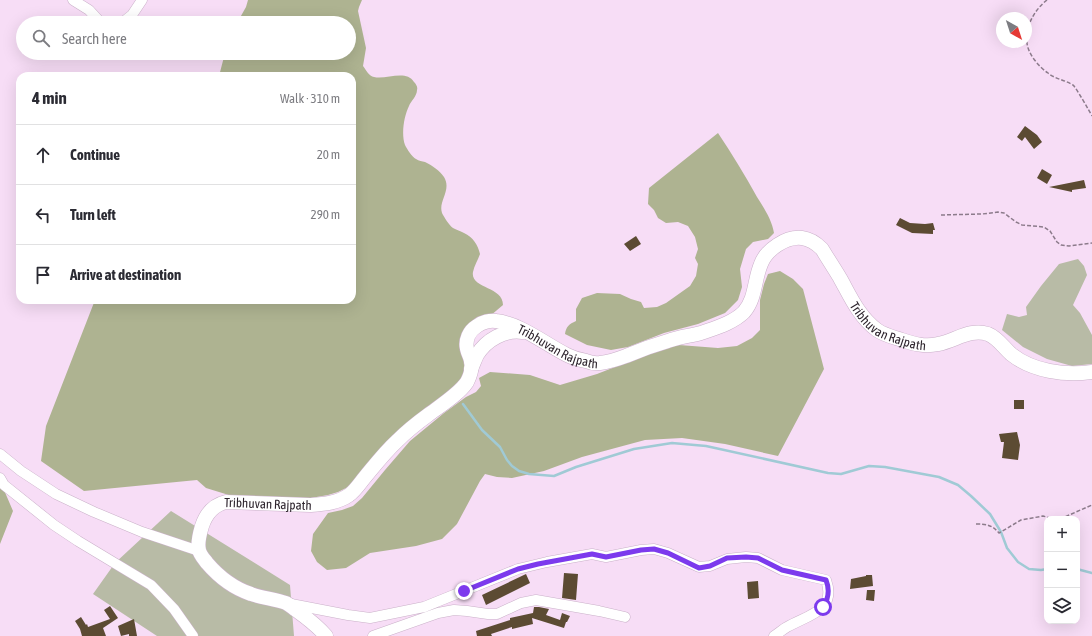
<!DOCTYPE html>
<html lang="en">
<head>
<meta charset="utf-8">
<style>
  :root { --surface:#fff; --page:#f2f2f3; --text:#2b2b33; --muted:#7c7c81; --line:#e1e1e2 }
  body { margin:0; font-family:"Asap Condensed",sans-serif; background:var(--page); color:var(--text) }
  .controls { position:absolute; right:12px; bottom:12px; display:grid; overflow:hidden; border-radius:8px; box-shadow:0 4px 16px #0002 }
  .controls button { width:36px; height:36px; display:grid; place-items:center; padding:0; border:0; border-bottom:1px solid var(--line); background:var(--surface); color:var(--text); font:20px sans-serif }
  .compass { position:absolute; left:996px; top:12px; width:36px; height:36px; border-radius:50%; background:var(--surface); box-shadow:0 4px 16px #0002; rotate:141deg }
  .stop { position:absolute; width:12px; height:12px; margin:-9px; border:3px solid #7c3aed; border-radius:50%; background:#fff }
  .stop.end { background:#7c3aed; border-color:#fff; box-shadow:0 1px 4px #0008 }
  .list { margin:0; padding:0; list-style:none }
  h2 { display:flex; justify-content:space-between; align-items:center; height:52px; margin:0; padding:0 16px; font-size:17px }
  h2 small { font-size:13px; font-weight:400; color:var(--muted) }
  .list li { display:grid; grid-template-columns:26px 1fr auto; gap:12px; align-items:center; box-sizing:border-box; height:60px; padding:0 16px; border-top:1px solid var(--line) }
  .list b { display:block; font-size:15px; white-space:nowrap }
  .list em { font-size:13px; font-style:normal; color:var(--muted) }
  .icon { flex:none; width:22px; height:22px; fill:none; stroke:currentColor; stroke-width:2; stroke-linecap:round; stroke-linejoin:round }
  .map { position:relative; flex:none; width:1092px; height:636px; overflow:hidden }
  .search { position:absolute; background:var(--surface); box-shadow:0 4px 16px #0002; left:16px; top:16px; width:340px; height:44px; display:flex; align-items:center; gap:10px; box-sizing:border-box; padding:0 14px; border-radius:22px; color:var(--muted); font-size:15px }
  .panel { position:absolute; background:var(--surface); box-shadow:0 4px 16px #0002; left:16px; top:72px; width:340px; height:232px; border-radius:12px }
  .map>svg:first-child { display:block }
</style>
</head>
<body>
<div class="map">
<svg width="1092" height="636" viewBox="0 0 1092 636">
  <rect width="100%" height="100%" fill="#f7ddf6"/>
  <path fill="#b8bba6" d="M1078 259 1084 266 1087 275 1073 305 1080 313 1092 335V364L1072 366 1047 359 1023 347 1002 330 1007 314 1019 317 1027 315 1026 307 1041 286 1059 264Z
    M171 511 290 585 294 636H157L93 594 115 563Z"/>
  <path fill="#aeb391" d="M248 0H362L359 7 358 11 366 48 363 66C366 70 369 76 374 77 386 80 406 69 414 82 416 84 418 87 417 90 417 96 411 101 409 106 404 116 401 134 405 145 407 149 412 157 416 159 419 161 422 161 425 162 433 166 439 170 444 177 452 190 438 201 442 213 444 217 449 225 453 228 456 230 461 231 464 233 473 237 478 245 480 254 478 260 474 266 473 272 470 289 503 286 503 305L490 316 479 318 466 369 459 383 358 478 348 487 338 492 328 495 311 498 286 499 232 496 206 488 197 480 84 491 41 461 46 426 95 300H352V76H219L225 53H349V23H237L246 7Z
    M718 133C732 154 745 175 757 197 764 208 772 220 774 233L768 239 753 242 746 249 740 269 742 287 738 300 725 313 698 324 664 333 628 347 611 350 587 345 565 334C566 327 569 324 576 321V309L582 298 597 293 620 294 631 299 641 302 644 308 657 307 666 303 690 286 696 276 698 264 695 258 698 249 695 237 688 226 678 222 666 223 658 218 654 210 648 204 649 188Z
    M780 271 793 279 803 289 824 369 778 456 725 444 682 438 645 440 582 457 544 471 512 478 497 477 485 474 480 481 457 524 442 539 416 546 370 553 346 568 327 570 317 562 311 551 313 534 328 513 342 510 353 506 362 498 385 470 410 441 444 413 466 397 476 392 481 386 479 378 490 372 530 375 560 385 597 374 661 349 679 345 718 348 737 346 752 338 760 330V300L764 284 768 274Z
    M0 486 4 490 13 511 0 544Z"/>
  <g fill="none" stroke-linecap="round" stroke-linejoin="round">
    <path stroke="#a0cad5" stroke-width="2.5" d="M463 404 482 430 500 447 507 460 512 466 519 471 529 474 554 476 576 467 634 449 672 443 706 446 828 473 841 474 869 466 885 467 939 477 958 485 971 496 990 514 1001 532 1007 548 1018 562 1029 569 1041 570 1047 569
      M1077 569 1092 573"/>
  </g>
  <path fill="#5c4b33" d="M1025 126 1037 135 1042 142 1034 149 1025 137 1022 141 1017 137Z
    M1042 169 1052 175 1047 184 1037 178Z
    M1084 180 1086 188 1072 190V192L1049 187Z
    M900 218 910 223 925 224 933 223 935 230H933V234L912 233 896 225Z
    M636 236 641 244 630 251 624 244Z
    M1014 400H1024V409H1014Z
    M1017 432 1020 445 1018 460 1002 458 1004 442H1001L999 434Z
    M564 573 578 574 576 600 562 598Z
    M526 574 530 583 486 605 482 595Z
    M866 575H872L873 586 850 589 851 579 866 576Z
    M758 581 759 598 748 599 747 582Z
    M867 590H875L874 601 866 600Z
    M110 606 118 618 103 628 106 636H82L80 629 75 621 81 617 86 625 87 624 88 627 110 619 104 610Z
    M534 607H539L549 609 546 615 560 620 562 613 570 616 567 622H566L564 628 532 618 533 624 512 629V627L491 634 492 636H477L476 631 510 620V618L533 613Z
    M134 619 137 636H129V634L121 636 118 626Z"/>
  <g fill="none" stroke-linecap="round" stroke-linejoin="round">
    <g stroke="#cab1c9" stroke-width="11">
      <path id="minor" d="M73 0 89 10 101 23
        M122 23 132 15 142 0
        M0 454 21 471 56 494 94 512 142 532 199 551
        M0 478 4 485 54 525 78 541 151 585 174 609 193 636
        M291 604 348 615 370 618 424 607 518 569 547 562 592 554 606 557 641 550 654 549 668 553 699 567 710 566 727 559 746 557 758 558 782 570 826 580C837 611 808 615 787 627 783 629 779 633 774 636
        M373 636 438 613 454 610 467 611 488 614H497L521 603 536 600 599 611 625 617"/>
    </g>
    <g stroke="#cab1c9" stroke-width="15">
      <g id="highway">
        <path d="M471 369C473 365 475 359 477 355 486 340 505 329 523 332"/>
        <path id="s1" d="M326 636C317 625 307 618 296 610 293 608 290 605 286 603 275 599 262 598 251 594 233 588 219 577 207 563 204 559 200 555 199 550 197 542 200 533 202 526 206 514 213 505 226 502L310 505C323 504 338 503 349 495 355 491 360 483 365 477 375 465 385 452 397 441 406 432 417 423 428 415 440 406 459 394 467 382 470 376 473 369 471 362 471 358 468 354 467 349 465 340 469 331 477 326 482 322 490 320 496 321 521 324 545 344 567 355 573 358 580 360 586 361 591 363 595 364 600 363 609 362 618 359 626 356 640 350 654 345 668 341 679 337 690 336 701 333 715 328 733 323 744 312 756 298 754 280 761 264 766 250 786 236 802 238 810 239 817 244 822 249 828 259 834 268 840 278 850 296 859 317 877 330 884 335 893 337 902 340 914 344 925 347 938 344 955 341 970 328 988 334 998 338 1003 347 1011 354 1032 371 1065 376 1092 372"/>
      </g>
    </g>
    <path stroke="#8c7b8b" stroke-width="1.5" stroke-dasharray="4 2" stroke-linecap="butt" d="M1047 0C1035 9 1024 28 1027 43 1028 54 1039 67 1048 73 1055 79 1065 80 1073 85 1075 86 1090 112 1092 116
      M941 215 982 214 998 212 1004 213 1016 222 1022 225 1044 227 1050 231 1057 242 1061 245 1069 246 1092 243
      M1060 519 1092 505
      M976 524C987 524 992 525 999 533L1021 520 1043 516 1054 519"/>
    <use href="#minor" stroke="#fff" stroke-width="10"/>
    <use href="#highway" stroke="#fff" stroke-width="14"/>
  </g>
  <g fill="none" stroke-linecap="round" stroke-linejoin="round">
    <path stroke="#7c3aed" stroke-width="5" d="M464 591 518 569 538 564 592 554 606 557 641 550 654 549 668 553 699 568 710 566 727 558 746 557 758 558 782 570 826 580C830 590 829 598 823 607"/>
  </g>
  <g text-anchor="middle" stroke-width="4" stroke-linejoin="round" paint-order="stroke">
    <g font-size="13" fill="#2d242d" stroke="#fff">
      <text dy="5" stroke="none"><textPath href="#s1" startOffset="1088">Tribhuvan Rajpath</textPath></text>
      <text dy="5" stroke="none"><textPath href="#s1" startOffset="656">Tribhuvan Rajpath</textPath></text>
      <text dy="5" stroke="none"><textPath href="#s1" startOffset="260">Tribhuvan Rajpath</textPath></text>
    </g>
  </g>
</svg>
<div class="controls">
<button>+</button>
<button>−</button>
<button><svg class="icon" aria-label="layers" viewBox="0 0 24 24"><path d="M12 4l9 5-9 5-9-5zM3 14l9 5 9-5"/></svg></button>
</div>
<svg class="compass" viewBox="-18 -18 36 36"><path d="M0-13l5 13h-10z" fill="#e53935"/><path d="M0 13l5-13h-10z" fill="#7c7c81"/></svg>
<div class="stop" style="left:823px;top:607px"></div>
<div class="stop end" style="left:464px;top:591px"></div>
<div class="search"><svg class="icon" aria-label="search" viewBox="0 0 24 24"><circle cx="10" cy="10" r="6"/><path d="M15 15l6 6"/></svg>Search here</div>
<section class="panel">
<h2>4 min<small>Walk · 310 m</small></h2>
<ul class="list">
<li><svg class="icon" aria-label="ahead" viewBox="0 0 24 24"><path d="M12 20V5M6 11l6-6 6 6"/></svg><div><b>Continue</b></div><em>20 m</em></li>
<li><svg class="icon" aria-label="left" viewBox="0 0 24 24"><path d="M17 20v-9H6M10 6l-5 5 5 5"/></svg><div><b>Turn left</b></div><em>290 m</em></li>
<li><svg class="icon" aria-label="arrive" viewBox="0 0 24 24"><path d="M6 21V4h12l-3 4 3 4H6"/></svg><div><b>Arrive at destination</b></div></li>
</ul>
</section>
</div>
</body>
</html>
